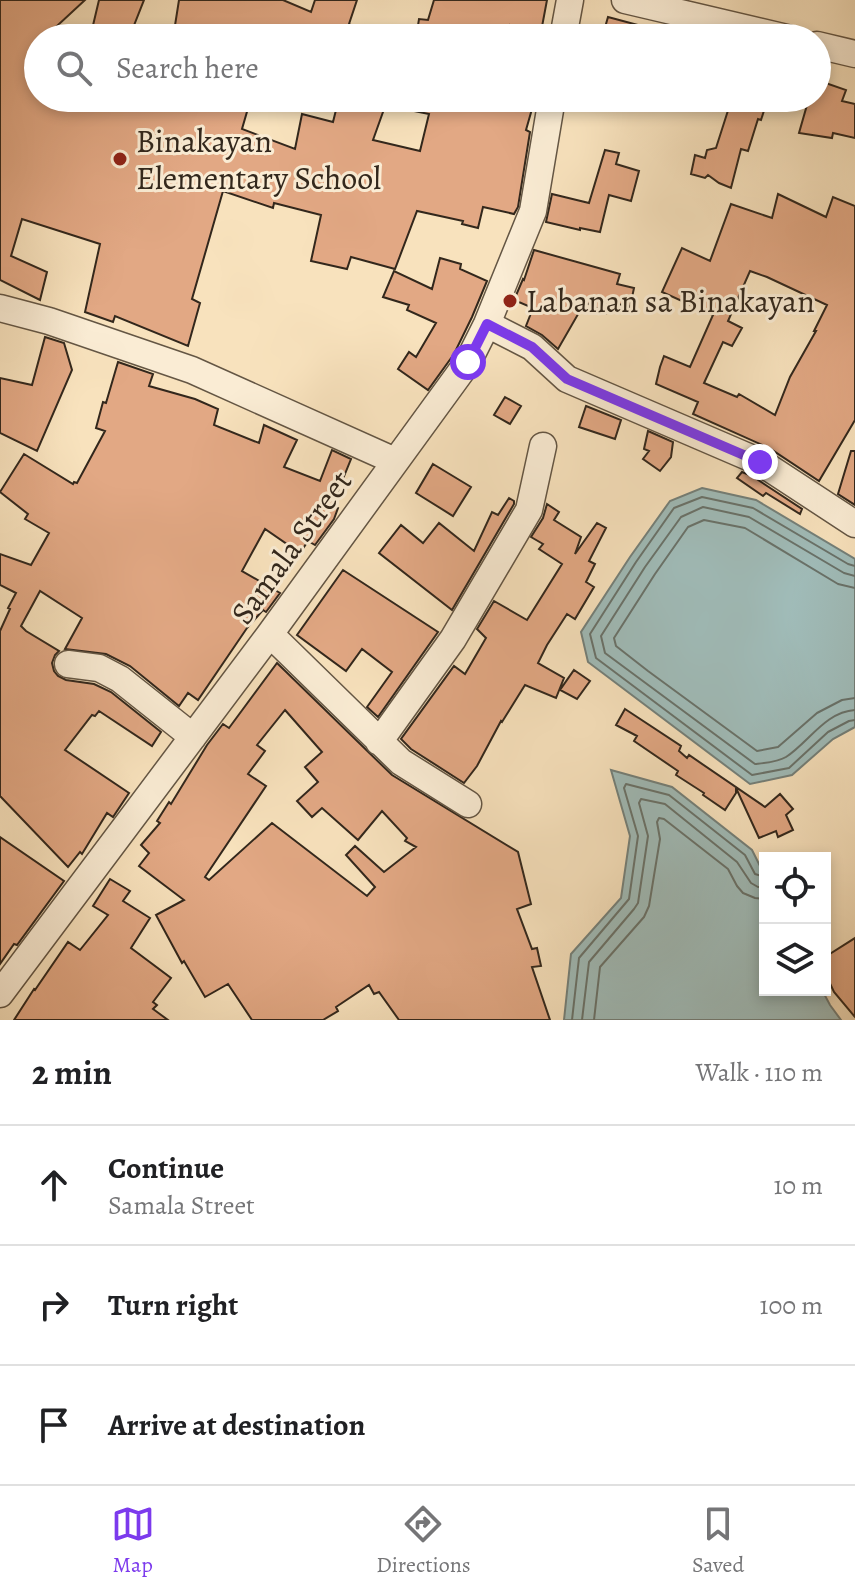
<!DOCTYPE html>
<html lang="en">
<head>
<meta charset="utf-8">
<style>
  :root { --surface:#fff; --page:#f6f6f6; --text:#202124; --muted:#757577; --line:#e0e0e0; --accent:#7c3aed }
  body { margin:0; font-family:Alegreya,serif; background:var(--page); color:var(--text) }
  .controls { position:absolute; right:24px; bottom:24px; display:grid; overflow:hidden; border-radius:0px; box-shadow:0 4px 12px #0003 }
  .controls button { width:72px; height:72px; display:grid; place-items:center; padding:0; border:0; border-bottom:2px solid var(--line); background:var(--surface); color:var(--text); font:40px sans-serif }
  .stop { position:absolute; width:24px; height:24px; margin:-18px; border:6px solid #7c3aed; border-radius:50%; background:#fff }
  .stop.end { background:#7c3aed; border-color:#fff; box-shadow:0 2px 8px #0008 }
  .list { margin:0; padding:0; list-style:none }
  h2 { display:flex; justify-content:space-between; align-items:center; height:104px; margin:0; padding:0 32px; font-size:34px }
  h2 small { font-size:26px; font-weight:400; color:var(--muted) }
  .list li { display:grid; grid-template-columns:52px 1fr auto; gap:24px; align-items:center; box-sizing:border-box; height:120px; padding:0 32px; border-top:2px solid var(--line) }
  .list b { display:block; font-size:30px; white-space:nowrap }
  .list p { margin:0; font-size:26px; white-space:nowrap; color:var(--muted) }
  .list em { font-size:26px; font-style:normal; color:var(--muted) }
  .icon { flex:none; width:44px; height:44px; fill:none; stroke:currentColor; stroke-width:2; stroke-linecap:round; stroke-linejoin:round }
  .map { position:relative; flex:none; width:855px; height:1020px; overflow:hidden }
  .search { position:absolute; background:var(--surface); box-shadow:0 4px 12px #0003; left:24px; right:24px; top:24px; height:88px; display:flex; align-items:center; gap:20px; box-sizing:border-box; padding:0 28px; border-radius:44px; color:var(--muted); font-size:30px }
  .sheet { height:464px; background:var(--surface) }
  nav { display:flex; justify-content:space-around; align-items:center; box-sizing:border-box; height:112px; border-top:2px solid var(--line); background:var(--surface); font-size:22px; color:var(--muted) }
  nav a { display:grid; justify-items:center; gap:4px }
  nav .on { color:var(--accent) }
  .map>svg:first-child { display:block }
</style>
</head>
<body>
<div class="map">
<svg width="855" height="1020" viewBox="0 0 855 1020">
  <rect width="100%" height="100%" fill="#f8e2bd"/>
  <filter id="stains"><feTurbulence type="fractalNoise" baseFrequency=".0025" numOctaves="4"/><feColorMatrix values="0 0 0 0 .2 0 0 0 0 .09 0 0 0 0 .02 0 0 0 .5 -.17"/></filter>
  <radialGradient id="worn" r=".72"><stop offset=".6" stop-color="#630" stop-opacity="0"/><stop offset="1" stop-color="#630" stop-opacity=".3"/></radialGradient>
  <path fill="#a0bcb9" stroke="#74807a" stroke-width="2" d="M702 488 756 500 855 559V727L833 739 792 775 750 784 588 662 581 632 630 557 670 501Z
    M611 770 672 787 752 850 765 876V990H822L830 1005 841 1020H564L571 954 621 898 630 836Z"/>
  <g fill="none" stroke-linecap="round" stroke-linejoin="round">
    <path stroke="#69726a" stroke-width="2" d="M855 566 848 564 753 508 702 497 674 508 636 562 590 634 596 658 752 775 789 768 828 732 849 721 855 720
      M855 576 844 573 749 517 703 507 681 517 645 567 601 636 605 653 755 764C764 763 778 762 786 757 809 742 825 712 855 710
      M855 588 838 584 745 528 704 520 688 527 655 574 614 638 616 646 648 671 757 751 778 747 817 713 842 700 855 698
      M572 1020 579 958 629 899 638 836 624 788 626 784 669 795 745 855 755 874 765 877
      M582 1020 589 962 634 909 638 903 648 836 639 803 641 799 665 804 737 862 751 883 758 887H765
      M594 1020 600 967 644 917 649 906 660 839 657 822 659 818 664 819 728 869 737 886 743 893 755 898 765 899"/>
  </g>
  <path fill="#e2a884" stroke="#32271c" stroke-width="2" fill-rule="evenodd" d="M0 0H85L44 38H38V98H251L242 129 295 149 302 114 333 122 339 98H388L373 140 420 151 429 114 389 106 390 98H519L534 102 526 130 530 132 518 207 514 214 483 207 478 228 462 224 463 221 417 211 395 269 351 257 347 269 311 261 321 215 274 203 273 208 223 191 192 299 200 303 188 346 115 316 113 322 85 312 100 244 22 219 11 256 47 272 40 300 0 280Z
    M99 0H144L129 38H90Z
    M179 0H283L311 12 315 0H357L349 24 375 38H173Z
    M434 0H547L541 32 510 25 507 38H416L419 19 428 20Z
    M608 17 664 32V38H602Z
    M817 80 846 90 842 101 855 104V138L833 133 832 138 799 133 809 98H817Z
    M732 98H768L761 120 758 119 748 151 741 149 731 188 719 183 708 175 705 178 691 174 695 155 705 158 707 150 716 148Z
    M605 150 619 153 616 164 639 171 631 201 609 195 600 232 580 228V230L546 222 552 194 589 203Z
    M778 194 826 217 833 197 855 206V420L819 481 769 448 693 414 698 402 656 384 660 367 664 356 690 367 713 315 662 292 682 248 710 261 731 204 772 218ZM750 271 767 277 827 305 814 331H816L790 377 775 415 739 394 737 397 704 383 723 342 732 346 742 328 728 321Z
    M534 250 620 274 617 284 634 288 630 307 611 302 606 313 585 302 558 349 542 335 526 326 533 308 514 300 523 279 524 280Z
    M440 258 461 264 460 269 487 281 472 317 454 354 428 390 398 369 409 352 416 357 436 323 407 310 409 305 383 297 394 271 432 289Z
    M45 337 64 343 72 370 37 451 0 433V378L32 385Z
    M118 362 153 374 149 386 195 399 218 409 214 425 259 443 264 425 297 440 284 467 320 481 332 450 351 459 332 506 338 508 334 519 315 545 308 541 300 553 265 529 242 571 280 593 266 612 263 610 247 628 198 700 188 693 179 706 130 666 106 654 65 649 82 618 40 591 21 626 26 631 59 651 55 655 52 663 54 671 58 676 66 680 94 684 111 692 161 732 152 746 99 711 95 716 92 715 65 750 129 793 113 817 107 813 82 854 80 852 68 867 0 796V631L10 609 8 608 16 593 0 585V554L31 565 49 533 25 519 28 514 0 492 24 454 73 484 74 482 77 483 105 431 96 428 103 402 106 403Z
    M505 397 521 406 510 424 494 415Z
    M586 406 621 420 615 439 579 427Z
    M648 431 673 442 671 457 660 471 643 459 649 451 644 449Z
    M851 451H855V505L838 494Z
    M433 464 471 487 453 516 416 493Z
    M742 472 752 476 802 509 800 514 766 493 763 496 737 478Z
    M509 498 514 501V504L452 610 379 553 401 525 423 543 439 523 474 551 492 512 498 515Z
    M547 504 559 512 554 520 581 537 575 554 597 523 606 528 589 561 595 564 586 582 594 587 575 619 567 614 547 645 538 663 564 678 556 698 525 685 502 722 501 721 477 766 464 783 411 749 401 739 454 666 465 674 486 638 477 629 494 601 527 620 562 564 539 549 543 544 531 537 543 518Z
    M343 570 438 632 378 717 367 707 392 672 362 649 346 671 297 635Z
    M277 663 392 775 518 852 531 904 517 909 532 949 537 948 541 966 532 967 550 1020H399L379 992 374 994 369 985 336 1007 338 1011 323 1020H252L228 984 205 997 184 961 182 963 156 915 184 900 139 866 149 853 141 845 160 823 157 821 169 802 171 804 207 745 223 724 229 728ZM285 710 322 752 305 767 318 782 297 801 312 817 322 808 358 840 382 811 407 838 405 841 416 847 384 872 355 846 346 855 375 887 367 896 272 823 209 880 205 877 266 786 248 774 265 751 257 745Z
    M574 670 590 681 577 699 560 690Z
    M625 709 681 746 679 751 687 758 689 755 765 807 780 794 793 809 786 815 793 830 778 837 776 831 759 838 736 788V793L725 810 703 795 704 793 676 775 678 771 634 741 637 736 616 725Z
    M0 837 64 881 17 945 14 944 0 964Z
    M110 879 130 891 123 901 150 918 131 948 171 978 153 1002 157 1005 153 1009 168 1020H14L34 989 35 990 68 942 80 950 108 915 93 906Z
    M855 938V1017L834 992 825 973V957Z"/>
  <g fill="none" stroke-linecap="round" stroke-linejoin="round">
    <g stroke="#645644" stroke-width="29">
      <path id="minor" d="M625 0 787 38
        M563 38 570 0
        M817 45 855 54
        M0 308 49 321 192 370 395 461
        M487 324 532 347 567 379 760 462 855 524
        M270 634 401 762 468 804
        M68 664 99 668 120 679 193 737
        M379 742 453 639 529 510 543 446
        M0 994 270 634 468 362 487 324 533 211 552 98"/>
    </g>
    <use href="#minor" stroke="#faecd4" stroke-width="26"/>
  </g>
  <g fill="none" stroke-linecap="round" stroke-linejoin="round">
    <path stroke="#7c3aed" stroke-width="10" d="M468 362 487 324 532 347 567 379 760 462"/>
  </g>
  <g fill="#8f2418" stroke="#faecd4" stroke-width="3">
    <circle cx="120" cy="159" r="8"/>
    <circle cx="510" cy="301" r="8"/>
  </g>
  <g text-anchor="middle" stroke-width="6" stroke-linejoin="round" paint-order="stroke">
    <g font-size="32" fill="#32271c" stroke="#faecd4" text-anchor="start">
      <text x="136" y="152">Binakayan<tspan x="136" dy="37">Elementary School</tspan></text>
      <text x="526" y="312">Labanan sa Binakayan</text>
    </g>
    <g font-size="32" fill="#32271c" stroke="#faecd4">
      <text transform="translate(291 547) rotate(-54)" y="11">Samala Street</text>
    </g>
  </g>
  <rect width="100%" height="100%" filter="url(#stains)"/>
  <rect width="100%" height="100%" fill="url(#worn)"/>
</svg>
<div class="controls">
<button><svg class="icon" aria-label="locate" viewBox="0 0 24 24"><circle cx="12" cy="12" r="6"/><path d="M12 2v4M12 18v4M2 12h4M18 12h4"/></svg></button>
<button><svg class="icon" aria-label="layers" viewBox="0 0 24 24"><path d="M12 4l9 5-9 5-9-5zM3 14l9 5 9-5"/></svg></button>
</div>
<div class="stop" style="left:468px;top:362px"></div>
<div class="stop end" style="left:760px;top:462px"></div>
<div class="search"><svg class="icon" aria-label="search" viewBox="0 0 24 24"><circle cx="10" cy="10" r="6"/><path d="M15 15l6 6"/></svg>Search here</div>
</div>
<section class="sheet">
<h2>2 min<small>Walk · 110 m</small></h2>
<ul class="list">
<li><svg class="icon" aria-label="ahead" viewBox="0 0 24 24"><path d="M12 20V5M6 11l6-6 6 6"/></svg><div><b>Continue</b><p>Samala Street</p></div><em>10 m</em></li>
<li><svg class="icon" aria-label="right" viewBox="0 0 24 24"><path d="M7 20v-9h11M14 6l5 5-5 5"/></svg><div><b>Turn right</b></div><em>100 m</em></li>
<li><svg class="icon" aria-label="arrive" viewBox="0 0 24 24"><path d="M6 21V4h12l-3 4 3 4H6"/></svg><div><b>Arrive at destination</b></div></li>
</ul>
</section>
<nav>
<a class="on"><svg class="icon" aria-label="map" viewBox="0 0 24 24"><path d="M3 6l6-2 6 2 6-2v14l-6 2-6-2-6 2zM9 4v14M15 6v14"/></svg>Map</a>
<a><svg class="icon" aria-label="directions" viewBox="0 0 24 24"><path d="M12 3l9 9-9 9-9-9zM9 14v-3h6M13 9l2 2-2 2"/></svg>Directions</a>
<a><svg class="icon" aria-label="saved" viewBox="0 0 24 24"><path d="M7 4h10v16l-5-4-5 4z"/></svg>Saved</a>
</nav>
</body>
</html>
